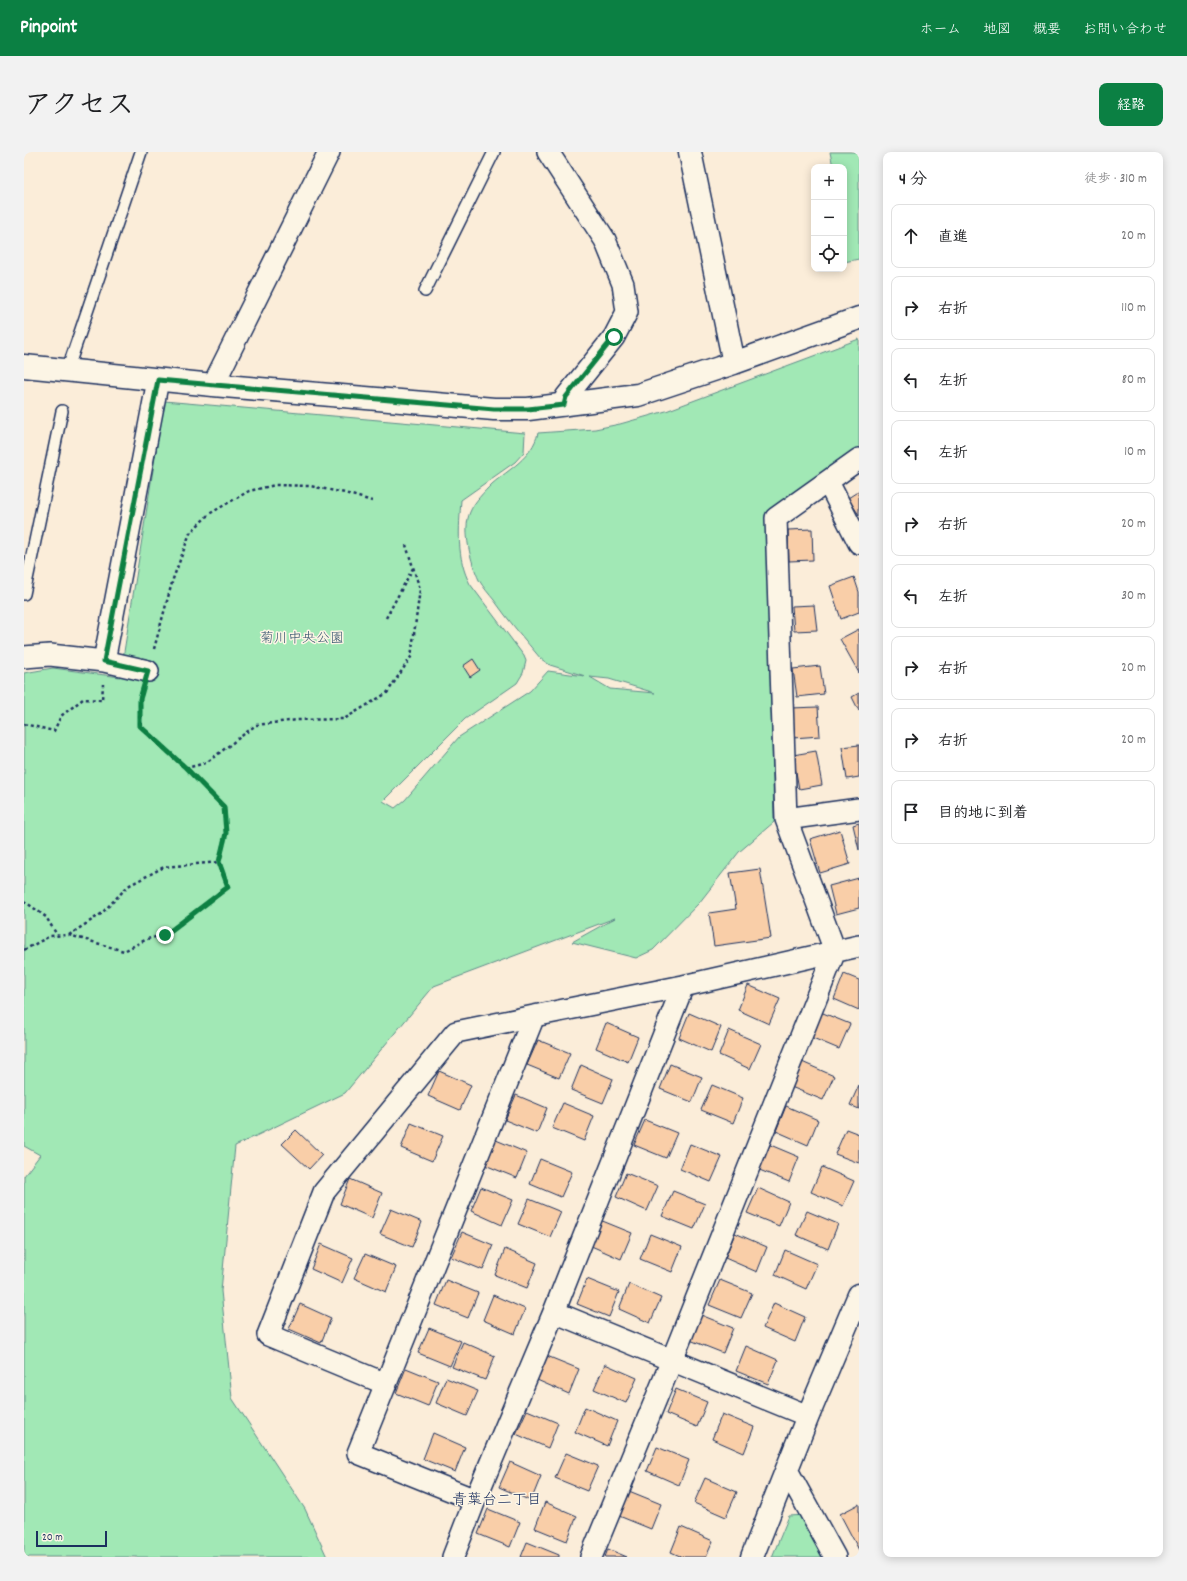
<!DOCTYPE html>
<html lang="ja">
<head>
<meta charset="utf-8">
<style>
  :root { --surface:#fff; --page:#f2f2f2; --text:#202124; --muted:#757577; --line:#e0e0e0; --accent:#0b8043 }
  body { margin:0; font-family:Dekko,"Klee One",sans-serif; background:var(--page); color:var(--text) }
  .controls { position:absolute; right:12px; top:12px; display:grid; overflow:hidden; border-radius:8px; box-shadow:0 2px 10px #0003 }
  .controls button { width:36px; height:36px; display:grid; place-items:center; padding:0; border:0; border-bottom:1px solid var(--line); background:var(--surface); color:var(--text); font:20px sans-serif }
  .scale { position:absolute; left:12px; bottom:10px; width:71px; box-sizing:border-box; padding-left:4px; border:2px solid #1b2f5e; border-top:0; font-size:11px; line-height:14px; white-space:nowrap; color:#1b2f5e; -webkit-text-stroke:3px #fcf5e5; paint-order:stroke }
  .stop { position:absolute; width:12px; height:12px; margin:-9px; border:3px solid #0b8043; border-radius:50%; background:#fff }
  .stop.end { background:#0b8043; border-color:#fff; box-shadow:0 1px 4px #0008 }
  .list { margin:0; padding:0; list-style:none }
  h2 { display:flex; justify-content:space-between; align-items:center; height:52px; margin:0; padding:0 16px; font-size:17px }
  h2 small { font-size:13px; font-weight:400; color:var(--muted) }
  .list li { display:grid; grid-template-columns:26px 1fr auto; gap:12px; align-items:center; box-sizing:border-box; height:64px; margin:0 8px 8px; padding:0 8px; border:1px solid var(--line); border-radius:8px }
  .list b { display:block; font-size:15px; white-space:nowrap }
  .list em { font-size:13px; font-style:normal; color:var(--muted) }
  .icon { flex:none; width:22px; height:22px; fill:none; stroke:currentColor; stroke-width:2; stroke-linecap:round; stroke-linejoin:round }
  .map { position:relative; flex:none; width:835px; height:1405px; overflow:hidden; border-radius:8px }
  header { display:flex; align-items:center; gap:24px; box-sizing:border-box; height:56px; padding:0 20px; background:var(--accent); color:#fff }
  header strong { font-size:19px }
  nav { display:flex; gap:22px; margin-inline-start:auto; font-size:14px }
  .intro { display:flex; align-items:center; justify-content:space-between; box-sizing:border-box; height:96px; padding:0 24px }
  h1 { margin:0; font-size:28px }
  .button { padding:10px 18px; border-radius:8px; background:var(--accent); color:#fff; font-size:14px; font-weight:700 }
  main { display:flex; gap:24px; padding:0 24px }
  aside { flex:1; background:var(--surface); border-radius:8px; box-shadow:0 2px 10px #0003 }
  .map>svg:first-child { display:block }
</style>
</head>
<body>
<header>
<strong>Pinpoint</strong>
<nav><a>ホーム</a><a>地図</a><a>概要</a><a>お問い合わせ</a></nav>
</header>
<div class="intro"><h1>アクセス</h1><a class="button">経路</a></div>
<main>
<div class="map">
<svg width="835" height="1405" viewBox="0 0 835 1405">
  <rect width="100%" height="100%" fill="#fbedd9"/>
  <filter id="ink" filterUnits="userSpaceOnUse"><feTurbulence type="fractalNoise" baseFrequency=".025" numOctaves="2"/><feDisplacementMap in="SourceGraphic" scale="8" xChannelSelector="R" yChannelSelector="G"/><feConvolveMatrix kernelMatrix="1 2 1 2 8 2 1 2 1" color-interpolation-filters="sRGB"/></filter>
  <g filter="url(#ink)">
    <path fill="#a1e8b5" stroke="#5e8c8a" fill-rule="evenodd" d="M806 0H835V107L820 110V15H809Z
      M835 187V296L742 361 750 670 715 700 675 751 629 798 612 806 548 790 591 766 410 834 321 941 211 994 197 1139 208 1246 281 1357 303 1405H0V1024L16 1003 0 994V521L29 516 96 525 140 249 501 281 500 300 491 310 437 348C435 376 432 406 446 432L500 504 502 509 499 521 493 531 441 567 359 649 371 656 381 648 435 585 506 539 524 519 561 524 526 513 517 507C501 488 484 468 470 448 465 442 459 435 455 428 447 411 438 378 446 360 450 350 460 340 468 332 485 317 508 306 514 281L571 277 596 272 642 259ZM566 525 585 527 631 541 586 537Z
      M782 1363 804 1405H748L765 1364Z"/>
    <path fill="#f9cea8" stroke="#1b2f5e" d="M835 339V363L824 346Z
      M788 377 789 408 765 409 764 378Z
      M830 425 835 440V460L817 467 806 434Z
      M790 453 793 478 770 479 768 454Z
      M835 477V521L816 487Z
      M449 507 456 518 446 525 439 514Z
      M796 514 800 542 773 545 769 517Z
      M835 541V559L828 545Z
      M794 555 796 584 769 586 767 556Z
      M835 593V625L823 627 818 595Z
      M792 599 798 633 775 637 769 603Z
      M835 671V698L829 673Z
      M816 678 826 712 796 721 786 687Z
      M736 717 747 786 690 794 685 761 712 757 706 721Z
      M835 726V756L812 762 805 734Z
      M820 822 835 828V858L810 847Z
      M724 833 756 847 745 872 714 858Z
      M794 859 826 872 815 897 784 884Z
      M665 861 697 875 687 900 655 886Z
      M582 871 614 885 604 910 572 896Z
      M705 878 737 892 726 917 695 903Z
      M514 888 546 901 535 926 503 913Z
      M778 910 810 924 799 948 767 935Z
      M646 912 678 925 668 950 636 937Z
      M557 913 589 927 579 951 547 938Z
      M415 919 447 933 436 958 404 944Z
      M688 933 719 946 709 971 677 958Z
      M835 933V957L826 953Z
      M492 943 523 956 513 981 481 968Z
      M539 951 570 964 560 989 528 976Z
      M762 954 794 968 784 993 752 979Z
      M621 968 653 981 642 1006 610 993Z
      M387 971 419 984 408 1009 377 996Z
      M822 977 835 982V1011L811 1002Z
      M272 978 298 1003 285 1017 258 992Z
      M472 988 503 1001 493 1026 461 1013Z
      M666 992 698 1005 687 1030 656 1017Z
      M744 992 775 1005 765 1030 733 1017Z
      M516 1007 548 1020 537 1045 506 1032Z
      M798 1015 830 1029 819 1054 787 1040Z
      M602 1021 634 1034 623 1059 592 1045Z
      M326 1027 358 1041 348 1066 316 1052Z
      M457 1035 489 1048 478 1073 447 1059Z
      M734 1036 765 1050 755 1074 723 1061Z
      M649 1039 681 1052 670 1077 638 1064Z
      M505 1047 537 1060 526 1085 494 1072Z
      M367 1057 398 1070 388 1095 356 1082Z
      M783 1059 814 1072 804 1097 772 1083Z
      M576 1068 608 1081 597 1107 565 1093Z
      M438 1080 469 1093 459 1118 427 1105Z
      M711 1081 743 1095 733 1120 701 1106Z
      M626 1082 658 1095 648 1120 616 1107Z
      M297 1092 329 1106 318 1131 287 1117Z
      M481 1097 513 1111 503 1136 471 1123Z
      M761 1098 793 1112 782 1137 751 1123Z
      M341 1102 372 1115 362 1140 330 1126Z
      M563 1127 595 1140 585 1165 553 1152Z
      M422 1128 454 1141 444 1166 412 1153Z
      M696 1128 728 1141 717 1166 685 1153Z
      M605 1132 637 1146 626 1171 595 1157Z
      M469 1143 501 1157 491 1182 459 1168Z
      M750 1151 781 1165 771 1190 739 1176Z
      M276 1152 307 1166 297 1191 265 1177Z
      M677 1163 709 1176 699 1201 666 1188Z
      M405 1176 437 1189 426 1214 394 1201Z
      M439 1190 471 1204 461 1228 428 1215Z
      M722 1194 754 1208 744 1232 712 1219Z
      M523 1204 555 1217 545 1242 513 1228Z
      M581 1212 613 1226 602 1251 570 1237Z
      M382 1216 414 1229 404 1254 372 1241Z
      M422 1226 454 1239 443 1264 412 1251Z
      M652 1237 683 1250 673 1275 642 1262Z
      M561 1255 593 1269 583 1294 551 1280Z
      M503 1258 534 1271 524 1296 492 1282Z
      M698 1262 730 1275 720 1301 688 1287Z
      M409 1281 441 1295 431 1320 399 1307Z
      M633 1295 665 1308 655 1333 623 1319Z
      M542 1301 574 1314 563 1339 531 1326Z
      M486 1310 517 1324 507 1349 475 1335Z
      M681 1326 713 1340 702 1365 670 1351Z
      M605 1339 637 1352 627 1377 595 1364Z
      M521 1350 553 1364 543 1389 511 1376Z
      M835 1352V1398L816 1362Z
      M464 1357 496 1370 486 1395 454 1382Z
      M657 1375 689 1389 682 1405H658L647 1400Z
      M503 1390 535 1403V1405H497Z
      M584 1397 603 1405H581Z"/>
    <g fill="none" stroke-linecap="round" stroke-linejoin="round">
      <g stroke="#1b2f5e" stroke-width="14">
        <path id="lane" d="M401 139 470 0
          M43 219 117 0
          M0 442 38 259"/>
      </g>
      <g stroke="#1b2f5e" stroke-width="24">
        <path id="street" d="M524 0 581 88 599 132 603 160 590 185 542 245 540 253
          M189 233 305 0
          M804 330 835 391
          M0 505 26 503 80 509 124 519
          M80 509 134 228
          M762 667 835 657
          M530 1160 784 1264
          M362 1232 244 1183 300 1040 432 880 510 864
          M763 1318 811 1405
          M451 1348 334 1301 510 864 659 834 835 794
          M429 1405 451 1348 530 1160 659 834
          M567 1405 648 1208 811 799 762 667 752 366 835 307"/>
      </g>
      <g stroke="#1b2f5e" stroke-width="25">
        <path id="secondary" d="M666 0 710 211
          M0 214 189 233 470 257H504L614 243 710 211 835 166
          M728 1405 784 1264 835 1143"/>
      </g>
      <path stroke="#1b2f5e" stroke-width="2.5" stroke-dasharray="3 3" stroke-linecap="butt" d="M362 466 389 416
        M130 497 149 427 166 381 185 362 225 339 251 333 286 334 321 341 348 349
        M118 540 116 547V574L162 616 182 611 232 573 273 568 320 567 363 541 387 505 396 437 382 393
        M0 572 30 579 37 564 59 547 78 548 79 532
        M0 749 22 765 33 783
        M45 783 77 762 104 734 140 715 195 710
        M0 798 26 784 45 783 100 799 123 787 141 783 204 735 195 710 202 681 200 655 162 616"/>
      <use href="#lane" stroke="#fcf5e5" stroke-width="11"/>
      <use href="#street" stroke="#fcf5e5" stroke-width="21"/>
      <use href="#secondary" stroke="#fcf5e5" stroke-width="22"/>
    </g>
  </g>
  <g fill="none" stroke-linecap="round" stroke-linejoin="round" filter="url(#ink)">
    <path stroke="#0b8043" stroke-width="5" d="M141 783 204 735 195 710 202 681 200 655 162 616 116 574V547L124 519 80 509 134 228 470 257H504L540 253 542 245 590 185"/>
  </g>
  <g text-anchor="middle" stroke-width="3" stroke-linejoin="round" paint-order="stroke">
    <g font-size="14" fill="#36546f" stroke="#fcf5e5">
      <text x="278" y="490">菊川中央公園</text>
    </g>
    <g font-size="15" fill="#1b2f5e" stroke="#fcf5e5">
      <text x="473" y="1352">青葉台二丁目</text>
    </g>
  </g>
</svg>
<div class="controls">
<button>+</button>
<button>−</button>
<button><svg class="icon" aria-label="locate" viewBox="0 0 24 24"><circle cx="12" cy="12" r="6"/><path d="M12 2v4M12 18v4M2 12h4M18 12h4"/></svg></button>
</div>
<div class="scale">20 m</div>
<div class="stop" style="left:590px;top:185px"></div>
<div class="stop end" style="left:141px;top:783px"></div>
</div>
<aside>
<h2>4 分<small>徒歩 · 310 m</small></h2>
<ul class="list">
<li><svg class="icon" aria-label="ahead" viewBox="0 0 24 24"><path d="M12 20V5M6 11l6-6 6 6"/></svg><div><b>直進</b></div><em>20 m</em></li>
<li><svg class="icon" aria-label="right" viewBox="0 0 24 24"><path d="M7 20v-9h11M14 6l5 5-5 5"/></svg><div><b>右折</b></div><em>110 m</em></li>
<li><svg class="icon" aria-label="left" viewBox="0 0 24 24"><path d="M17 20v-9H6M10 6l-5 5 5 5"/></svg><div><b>左折</b></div><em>80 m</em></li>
<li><svg class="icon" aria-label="left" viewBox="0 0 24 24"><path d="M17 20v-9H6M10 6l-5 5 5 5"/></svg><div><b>左折</b></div><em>10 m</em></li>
<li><svg class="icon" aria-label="right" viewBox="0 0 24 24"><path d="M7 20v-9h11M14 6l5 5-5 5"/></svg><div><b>右折</b></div><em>20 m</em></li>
<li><svg class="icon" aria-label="left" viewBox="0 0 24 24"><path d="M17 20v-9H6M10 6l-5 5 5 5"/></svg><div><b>左折</b></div><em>30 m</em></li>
<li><svg class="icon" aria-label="right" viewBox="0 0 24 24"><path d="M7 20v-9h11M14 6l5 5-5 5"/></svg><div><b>右折</b></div><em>20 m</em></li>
<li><svg class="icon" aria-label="right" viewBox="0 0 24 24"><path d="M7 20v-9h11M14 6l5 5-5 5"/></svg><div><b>右折</b></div><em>20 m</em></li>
<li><svg class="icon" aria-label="arrive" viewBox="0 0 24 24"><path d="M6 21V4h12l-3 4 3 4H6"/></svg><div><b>目的地に到着</b></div></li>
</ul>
</aside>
</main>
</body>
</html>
